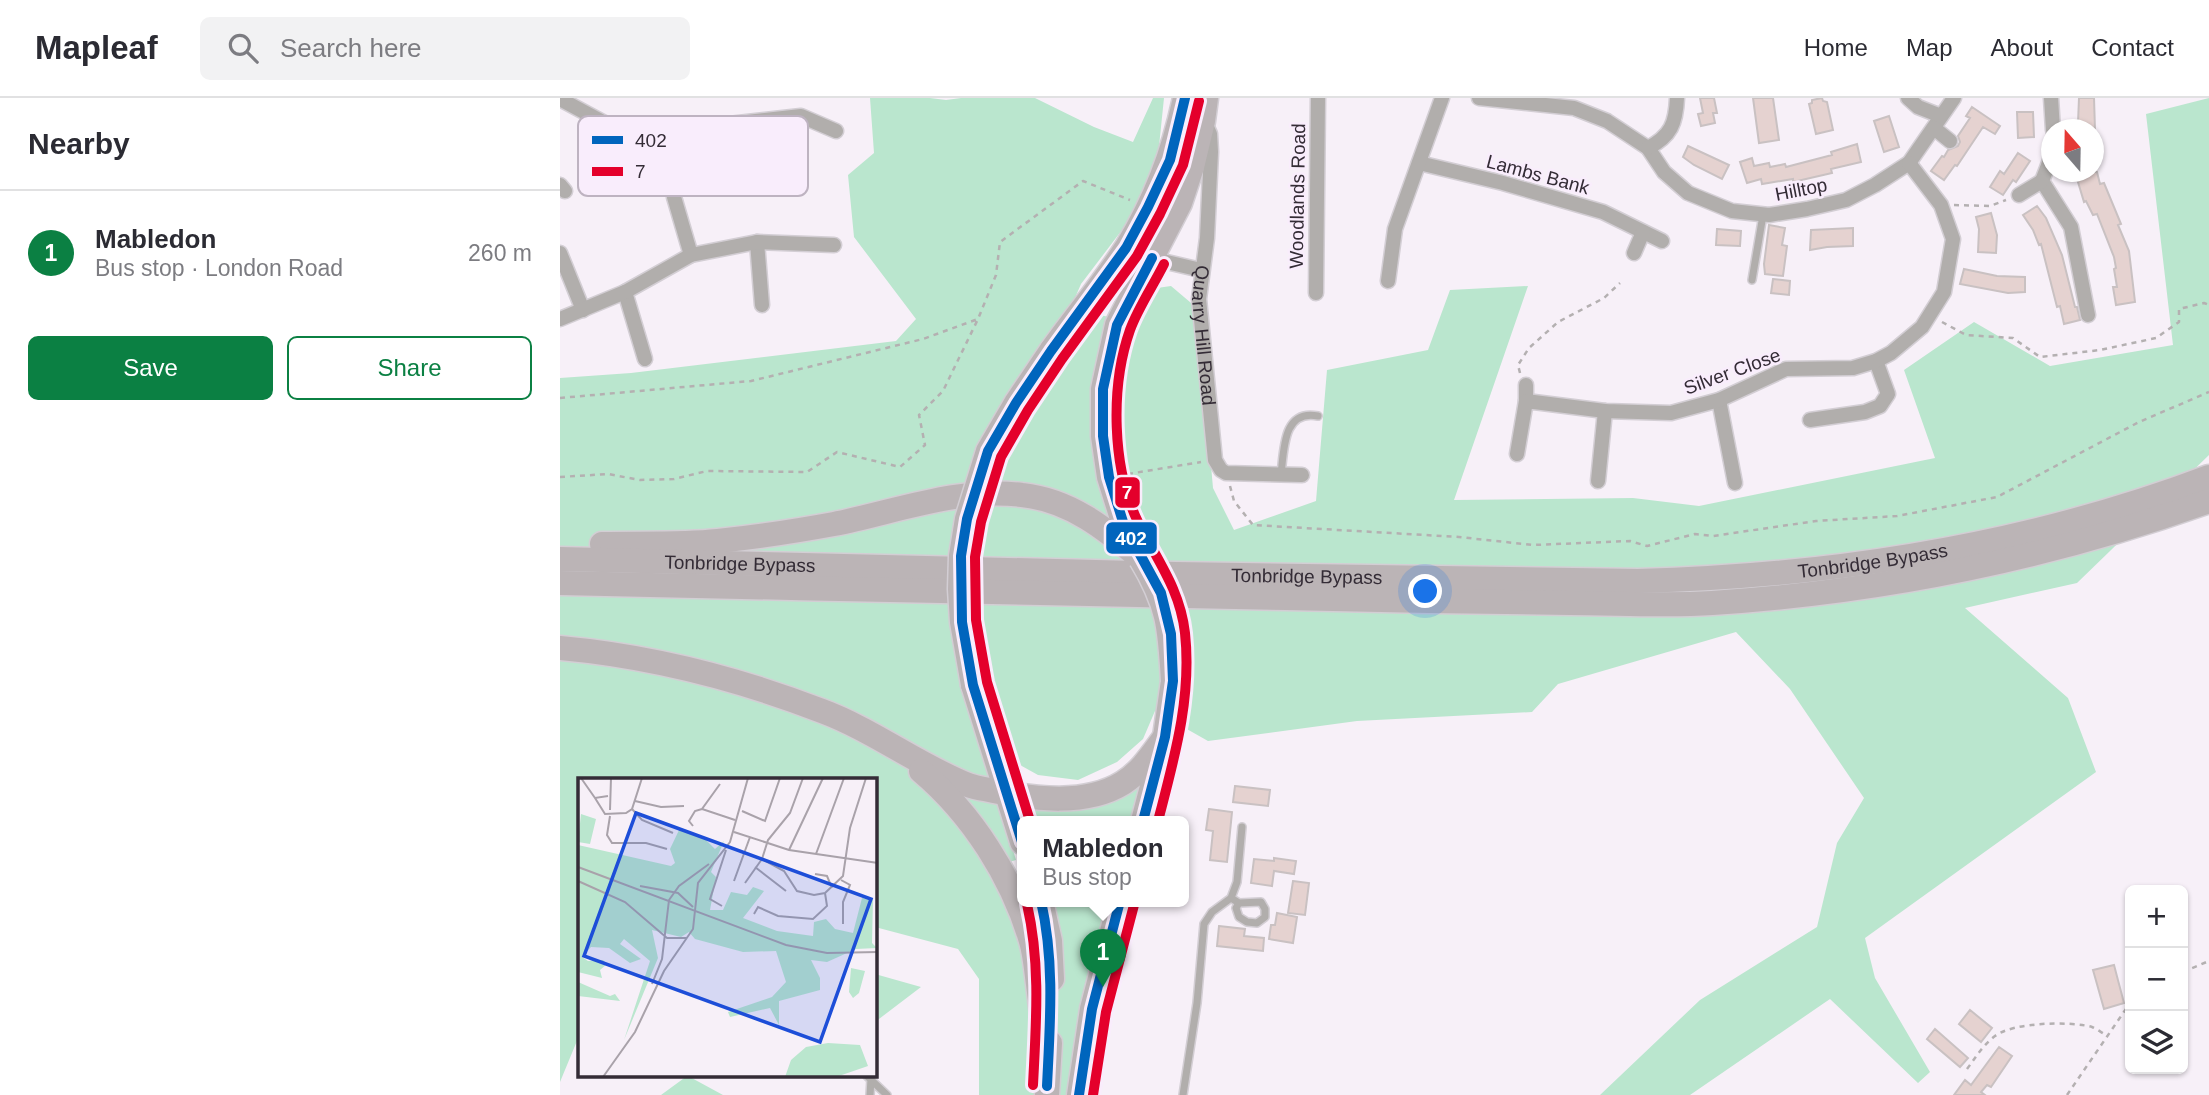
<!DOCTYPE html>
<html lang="en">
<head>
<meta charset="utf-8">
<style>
  :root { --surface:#fff; --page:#f2f2f3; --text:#2b2b33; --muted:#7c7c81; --line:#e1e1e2; --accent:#0b8043 }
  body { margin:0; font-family:Helvetica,sans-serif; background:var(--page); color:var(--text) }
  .controls { position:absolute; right:21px; bottom:21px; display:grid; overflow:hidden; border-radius:10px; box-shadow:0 2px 5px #0004 }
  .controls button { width:63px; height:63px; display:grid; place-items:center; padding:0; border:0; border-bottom:2px solid var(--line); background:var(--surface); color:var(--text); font:35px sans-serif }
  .compass { position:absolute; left:1481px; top:21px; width:63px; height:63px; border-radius:50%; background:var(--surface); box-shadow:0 2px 5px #0004; rotate:340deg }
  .you { position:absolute; left:866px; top:494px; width:24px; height:24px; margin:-18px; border:5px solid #fff; border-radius:50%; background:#1a73e8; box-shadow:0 0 0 10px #1a73e833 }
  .badge { display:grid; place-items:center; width:46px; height:46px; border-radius:50%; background:var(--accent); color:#fff; font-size:23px; font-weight:700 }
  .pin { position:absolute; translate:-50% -58px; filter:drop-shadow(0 2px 4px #0008) }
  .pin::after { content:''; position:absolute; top:37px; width:24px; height:21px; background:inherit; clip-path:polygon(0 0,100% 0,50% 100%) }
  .popup { position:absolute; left:457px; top:718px; width:172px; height:91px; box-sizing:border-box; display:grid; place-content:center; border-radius:10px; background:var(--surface); filter:drop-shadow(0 2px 5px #0005); font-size:23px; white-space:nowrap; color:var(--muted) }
  .popup b { font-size:26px; color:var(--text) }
  .popup::after { content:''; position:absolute; left:50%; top:100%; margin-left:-14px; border:14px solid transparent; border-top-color:var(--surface) }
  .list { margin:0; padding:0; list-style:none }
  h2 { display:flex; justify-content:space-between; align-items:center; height:91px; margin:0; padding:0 28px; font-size:30px }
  h2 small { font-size:23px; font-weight:400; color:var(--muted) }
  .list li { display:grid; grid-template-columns:46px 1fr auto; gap:21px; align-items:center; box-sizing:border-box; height:126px; padding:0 28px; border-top:2px solid var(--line) }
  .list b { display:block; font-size:26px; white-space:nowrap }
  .list p { margin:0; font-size:23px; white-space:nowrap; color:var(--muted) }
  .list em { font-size:23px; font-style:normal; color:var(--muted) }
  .actions { display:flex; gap:14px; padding:21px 28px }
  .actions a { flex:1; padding:16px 0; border:2px solid var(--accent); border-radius:10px; text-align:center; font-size:24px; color:var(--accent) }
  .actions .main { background:var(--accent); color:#fff }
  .icon { flex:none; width:38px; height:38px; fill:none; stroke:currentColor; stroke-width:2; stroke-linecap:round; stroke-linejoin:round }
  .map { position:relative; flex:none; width:1649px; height:997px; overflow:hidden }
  header { display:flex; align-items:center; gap:42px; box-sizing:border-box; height:98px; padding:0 35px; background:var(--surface); border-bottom:2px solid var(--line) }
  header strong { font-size:33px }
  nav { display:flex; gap:38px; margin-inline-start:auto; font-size:24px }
  .search { width:490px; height:63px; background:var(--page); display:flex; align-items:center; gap:18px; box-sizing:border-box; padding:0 24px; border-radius:10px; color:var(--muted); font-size:26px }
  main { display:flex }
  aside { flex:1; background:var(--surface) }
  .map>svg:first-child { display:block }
</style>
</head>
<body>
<header>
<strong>Mapleaf</strong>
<div class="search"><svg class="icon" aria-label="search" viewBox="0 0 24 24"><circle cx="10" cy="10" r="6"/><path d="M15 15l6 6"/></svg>Search here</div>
<nav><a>Home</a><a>Map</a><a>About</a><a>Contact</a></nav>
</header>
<main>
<aside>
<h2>Nearby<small></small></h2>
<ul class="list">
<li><span class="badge">1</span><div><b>Mabledon</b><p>Bus stop · London Road</p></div><em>260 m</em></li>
</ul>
<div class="actions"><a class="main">Save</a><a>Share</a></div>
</aside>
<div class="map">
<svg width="1649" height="997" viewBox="0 0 1649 997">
  <rect width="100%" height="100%" fill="#f7f0f8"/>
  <path fill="#bae6ce" d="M310 0H370L386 2 401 0H475L534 29 573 44 593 0H604L598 58 584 103 521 186 511 209 552 220 597 190 611 188 637 210 653 390 674 432 756 403 767 272 868 252 890 192 968 188 894 402 1073 400 1139 408 1375 360 1344 272 1414 224 1490 268 1613 247 1586 16 1649 0V357L1517 485 1405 510 1508 600 1536 674 1305 840 1315 880 1370 974 1358 985 1270 901 1130 997H1040L1140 902 1257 829 1277 745 1304 700 1230 591 1176 534 998 586 972 614 797 623 648 643 595 613 583 641 557 664 518 682 478 677 460 667 429 681 389 706 451 804 480 937 477 997H419V881L398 851 315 829V682H19V938L0 984V280L71 275 336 243 356 221 294 139 288 77 314 55Z
    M584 674 572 723H463L456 701Z
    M396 687 440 698 445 726 456 762 449 764Z
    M486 803H548L509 997H495L498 894 494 849Z
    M315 876 361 889 315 924Z
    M127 978H128L163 997H101Z"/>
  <path fill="#e5d2d0" stroke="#c9c1c2" stroke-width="2" d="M1140 0H1154L1157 15H1153L1155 25 1141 28 1138 16 1143 15Z
    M1193 0H1213L1219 42 1199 45Z
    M1262 0 1263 3 1267 4 1273 32 1256 36 1249 6 1252 5V2Z
    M1519 0H1534L1535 32H1521L1520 25H1518Z
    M1412 9 1440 28 1435 36 1423 29 1397 68 1395 67 1384 82 1371 73 1382 58 1384 59 1388 52 1398 48 1400 44 1398 38 1410 20 1406 18Z
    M1457 14H1473L1474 39 1458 40Z
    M1329 18 1339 49 1324 54 1314 23Z
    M1297 46 1301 64 1271 71 1272 75 1233 84V81L1202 86 1201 81 1187 85 1180 64 1192 60 1194 68 1209 65 1210 69 1225 66 1226 69 1272 57 1271 54Z
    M1128 48 1169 67 1162 81 1134 67 1123 59Z
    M1458 55 1470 63 1456 84 1453 82 1443 97 1430 89 1440 73 1444 76Z
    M1515 74H1537L1540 86 1544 85 1561 126 1558 127 1569 153 1575 204 1556 207 1553 189H1557L1554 171 1556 170 1554 159 1537 116 1533 117 1526 103 1524 104Z
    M1477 108 1486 120 1502 157 1515 209H1517L1520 222 1504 226 1500 208 1497 209 1481 146 1479 147 1473 132 1463 117Z
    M1431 115 1437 137 1436 155 1418 154 1419 131 1416 119Z
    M1209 127 1225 130 1222 147 1227 148 1223 178 1205 176 1204 166Z
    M1293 130V148L1267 149 1250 152 1251 132Z
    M1157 131 1181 133 1180 148 1156 147Z
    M1404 171 1437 178 1465 179V194L1448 195 1400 186Z
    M1213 181 1230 183 1229 197 1211 195Z
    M675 688 710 692 708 708 673 704Z
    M649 711 672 714 667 764 650 762 653 733 646 732Z
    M714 760 736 763 734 776 714 773 712 788 691 785 694 761 714 763Z
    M733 783 749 785 745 817 728 815Z
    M717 815 737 819 733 845 709 841 711 827H715Z
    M659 828 685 831 684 838 704 840 703 853 657 848Z
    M1554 867 1564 905 1544 911 1533 872Z
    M1410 912 1432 930 1421 944 1399 926Z
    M1375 931 1408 960 1400 969 1367 941Z
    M1439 949 1452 958 1431 989 1427 987 1421 994 1425 997H1394L1405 982 1411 987Z"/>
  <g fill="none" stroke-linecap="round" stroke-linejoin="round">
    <g stroke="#d3ced4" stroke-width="10">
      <path id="lane" d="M1192 182 1203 117
        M721 377C724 351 723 311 758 318
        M671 800 679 805 701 804 705 811V819L697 825 687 824 679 819 676 810 679 805
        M307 978 327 997
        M310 997 311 981
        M623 997 637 905 644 826 652 814 671 800 677 784 682 729"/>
    </g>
    <g stroke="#d3ced4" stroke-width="17">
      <g id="street">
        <path d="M919 0 1014 10 1047 23 1088 50 1104 74 1128 95 1172 113 1209 117 1247 111 1286 102 1315 87 1349 65 1394 0"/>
        <path d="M1348 0 1358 9 1381 18"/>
        <path d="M1491 0 1493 32"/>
        <path d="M0 1 52 29 107 33 241 18 276 33"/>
        <path id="s1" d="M646 27 650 36 651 54 647 140 639 201 655 362 661 372 666 375 742 377"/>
        <path d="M1374 30 1390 43"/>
        <path d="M1088 50C1111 38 1116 25 1117 0"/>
        <path d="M1492 57 1482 83 1511 129 1528 217"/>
        <path d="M859 65 943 85 1043 114 1102 143"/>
        <path d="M0 87 5 93"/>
        <path d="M1459 97 1482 83"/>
        <path d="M114 99 131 157"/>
        <path d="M197 144 202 207"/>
        <path d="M0 155 23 212"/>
        <path d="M1074 155 1083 134"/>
        <path d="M585 159 641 172"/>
        <path d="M828 183 835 131 882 0"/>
        <path d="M65 194 85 261"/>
        <path d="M756 195 758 0"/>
        <path d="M0 221 65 194 131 157 197 144 274 147"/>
        <path d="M966 287V303"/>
        <path d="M1159 302 1175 385"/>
        <path d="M1250 322 1305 314 1320 308 1328 296 1316 263"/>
        <path d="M957 356 966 303 1045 313 1111 315 1159 302 1226 271 1293 270 1316 263 1331 255 1362 229 1384 194 1393 141 1381 107 1349 65"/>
        <path d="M1038 383 1045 313"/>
      </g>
    </g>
    <g stroke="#d3ced4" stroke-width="27">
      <g id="highway">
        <path d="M491 253C516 218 544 185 567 149 595 103 614 53 625 0"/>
        <path d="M42 446C80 445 120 447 158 443 197 439 236 433 274 426 335 414 399 389 462 397 510 402 546 431 581 461"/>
        <path d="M577 453 564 427 549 379 543 338V291L557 227 620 105 632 69 643 23 646 0"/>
        <path id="s2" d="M0 461 615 476 1078 483C1273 478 1466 448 1649 379"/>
        <path d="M0 485C242 490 484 496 726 500 821 502 915 504 1010 505 1057 505 1105 508 1152 505 1322 494 1489 460 1649 403"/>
        <path d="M0 550C89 558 179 581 262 613 313 632 358 667 408 687 416 690 425 691 434 693 474 701 526 708 563 685 581 674 593 655 605 639"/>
        <path d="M413 587 462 744"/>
        <path d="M361 673C412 716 452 779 471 843 475 857 476 872 478 886 481 911 485 936 488 961"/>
        <path d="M583 723 605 639 613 583"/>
        <path d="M481 803 490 843 492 881"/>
        <path d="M487 997 490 945"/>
        <path d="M519 997 532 911 560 803"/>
      </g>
    </g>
    <path stroke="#b4b0b1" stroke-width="2.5" stroke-dasharray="5 5" stroke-linecap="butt" d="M1394 107 1430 108 1446 102
      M1382 224 1406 237 1453 240 1480 259 1540 252 1596 240 1619 224V211L1644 205 1649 207
      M960 275 958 267 969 250 998 224 1044 200 1060 185
      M0 300 191 283 363 241 418 221
      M568 376 641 364
      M0 379 48 376 80 382 114 381 147 373 247 374 277 354 340 369 365 347 359 317 383 293 418 221 436 177 440 144 523 83 570 102
      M670 388 674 403 693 427 899 439 973 447 1070 443 1087 448 1135 436 1153 438 1256 423 1337 418 1437 399 1579 324 1649 294
      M1623 874 1649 863
      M1407 971C1416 959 1423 947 1435 938 1453 924 1511 923 1532 929 1537 931 1542 935 1546 937
      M1507 997 1570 905"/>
    <use href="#lane" stroke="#b1aeac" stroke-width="7"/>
    <use href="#street" stroke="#b1aeac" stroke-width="14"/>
    <use href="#highway" stroke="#bbb4b6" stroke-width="24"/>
    <g stroke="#d3ced4" stroke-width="27" stroke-linecap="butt">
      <path id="highway-bridge" d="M581 461C609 507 610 531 613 583
        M413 587 402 524 400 491 401 458 407 421 428 353 456 305 491 253"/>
    </g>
    <use href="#highway-bridge" stroke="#bbb4b6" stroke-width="24"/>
    <g stroke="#f9edfc" stroke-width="16">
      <path id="bus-1" d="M583 723 605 639 613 583 611 536 601 495 564 427 549 379 543 338V291L557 227 592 160
        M462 744 413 587 402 524 401 458 407 421 428 353 456 305 491 253 566 150 588 109 610 62 625 0
        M481 803C495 865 490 925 487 988
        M519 997 532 911 560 803"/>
    </g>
    <g stroke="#f9edfc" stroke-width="16">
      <path id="bus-2" d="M470 723 427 584 416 522 415 459 421 424 441 359 468 312 502 261 577 158 600 116 623 67 639 3
        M598 723C614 661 632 600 625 535 620 491 597 462 578 424 552 370 550 289 570 232 578 210 593 188 604 166
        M467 806C481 867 476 926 473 987
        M533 997 546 914 574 807"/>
    </g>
    <use href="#bus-1" stroke="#0065bd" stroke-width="10"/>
    <use href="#bus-2" stroke="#e4002b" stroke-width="10"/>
  </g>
  <g text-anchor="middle" stroke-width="5" stroke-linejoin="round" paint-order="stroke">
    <g font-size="19" fill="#342c36" stroke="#f9edfc">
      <text transform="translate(978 76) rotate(15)" y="7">Lambs Bank</text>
      <text transform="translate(1241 91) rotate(-11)" y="7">Hilltop</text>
      <text transform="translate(737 98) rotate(-89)" y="7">Woodlands Road</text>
      <text dy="7" stroke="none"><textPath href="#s1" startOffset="212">Quarry Hill Road</textPath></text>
      <text transform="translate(1172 273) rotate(-20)" y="7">Silver Close</text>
      <text dy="7" stroke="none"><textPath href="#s2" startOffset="1314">Tonbridge Bypass</textPath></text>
      <text dy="7" stroke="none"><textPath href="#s2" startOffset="180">Tonbridge Bypass</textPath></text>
      <text dy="7" stroke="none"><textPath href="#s2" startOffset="747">Tonbridge Bypass</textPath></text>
    </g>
  </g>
  <g transform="translate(18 680)">
    <rect width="299" height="299" fill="#f7f0f8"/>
    <path d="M3 36 18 41 12 66 0 64ZM102 50 124 58 137 71 146 63 133 94 138 99 132 132H145L153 114 169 117 175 109 186 113 165 140 199 153 235 158 236 144 248 141 257 151 275 155 284 120 295 121 294 165 299 170 278 171 249 184 233 182 242 200V212L201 223V247L192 230 152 239 150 234 194 219 208 204 198 173 165 174 117 161 111 154 103 159 74 152 80 180 46 262 72 183 46 161 42 166 63 181 52 185 31 170 13 169 4 179 10 183 25 182 29 186 22 192 24 200 0 194V67L93 88 97 85 92 71ZM273 190 287 193 281 215 275 220 271 214ZM0 204 32 218 37 216 42 223 0 218ZM250 265 282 267 290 288 258 299H207L213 282 228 269Z" fill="#bae6ce"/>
    <path fill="none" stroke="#a9a2aa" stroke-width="2" d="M3 0 17 20 30 18M225 0 212 35 190 62 184 81 206 93 219 113 236 117 247 115 265 98 272 50 288 0M142 6 124 31 157 42M17 20 27 36 48 35 54 31 64 0M57 23 83 29 106 28M54 31 64 42 95 55M32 32 33 0M164 33 187 43 202 0M32 38 29 57 34 65H68L89 71M115 48 111 43 117 33 124 31M156 54 211 72 300 85M211 72 245 0M238 76 266 0M0 89 208 167 249 175 300 174M177 89 208 113M237 96 249 98 254 110M263 102 272 107 265 124V146M0 103 47 124 89 160H109M156 103 172 59M167 105 184 81M62 108 100 115 115 129M144 128 132 121 148 72M176 136 180 129 200 138 235 141 249 128 247 115M74 206 84 181 91 122 101 108 131 86M25 299 57 254 86 193 115 151 120 105 152 64 170 0"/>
    <path fill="#1d4ed8" fill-opacity="0.15" stroke="#1d4ed8" stroke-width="3.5" d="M58 35 293 121 242 264 6 178Z"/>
    <rect width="299" height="299" fill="none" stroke="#342c36" stroke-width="3.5"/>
  </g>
  <rect x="18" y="18" width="230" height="80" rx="10" fill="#f9edfc" stroke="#beb3c1" stroke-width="2"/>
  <rect x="32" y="38" width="31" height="8" fill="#0065bd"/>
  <rect x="32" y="69" width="31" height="9" fill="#e4002b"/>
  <g font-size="19" fill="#342c36">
    <text x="75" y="49">402</text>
    <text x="75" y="80">7</text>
  </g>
  <g stroke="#f9edfc" stroke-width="2.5">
    <rect x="554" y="378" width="27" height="33" rx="7" fill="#e4002b"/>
    <rect x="545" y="423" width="53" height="34" rx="7" fill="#0065bd"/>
  </g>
  <g font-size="19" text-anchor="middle" font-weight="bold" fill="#fff">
    <text x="567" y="401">7</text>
    <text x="571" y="447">402</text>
  </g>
</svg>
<div class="controls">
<button>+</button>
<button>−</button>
<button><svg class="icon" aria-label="layers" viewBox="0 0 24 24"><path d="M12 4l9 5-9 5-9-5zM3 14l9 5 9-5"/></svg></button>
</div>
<svg class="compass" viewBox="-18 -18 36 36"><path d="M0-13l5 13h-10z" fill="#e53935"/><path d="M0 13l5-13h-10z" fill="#7c7c81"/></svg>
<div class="you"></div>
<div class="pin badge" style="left:543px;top:889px">1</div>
<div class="popup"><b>Mabledon</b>Bus stop</div>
</div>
</main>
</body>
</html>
